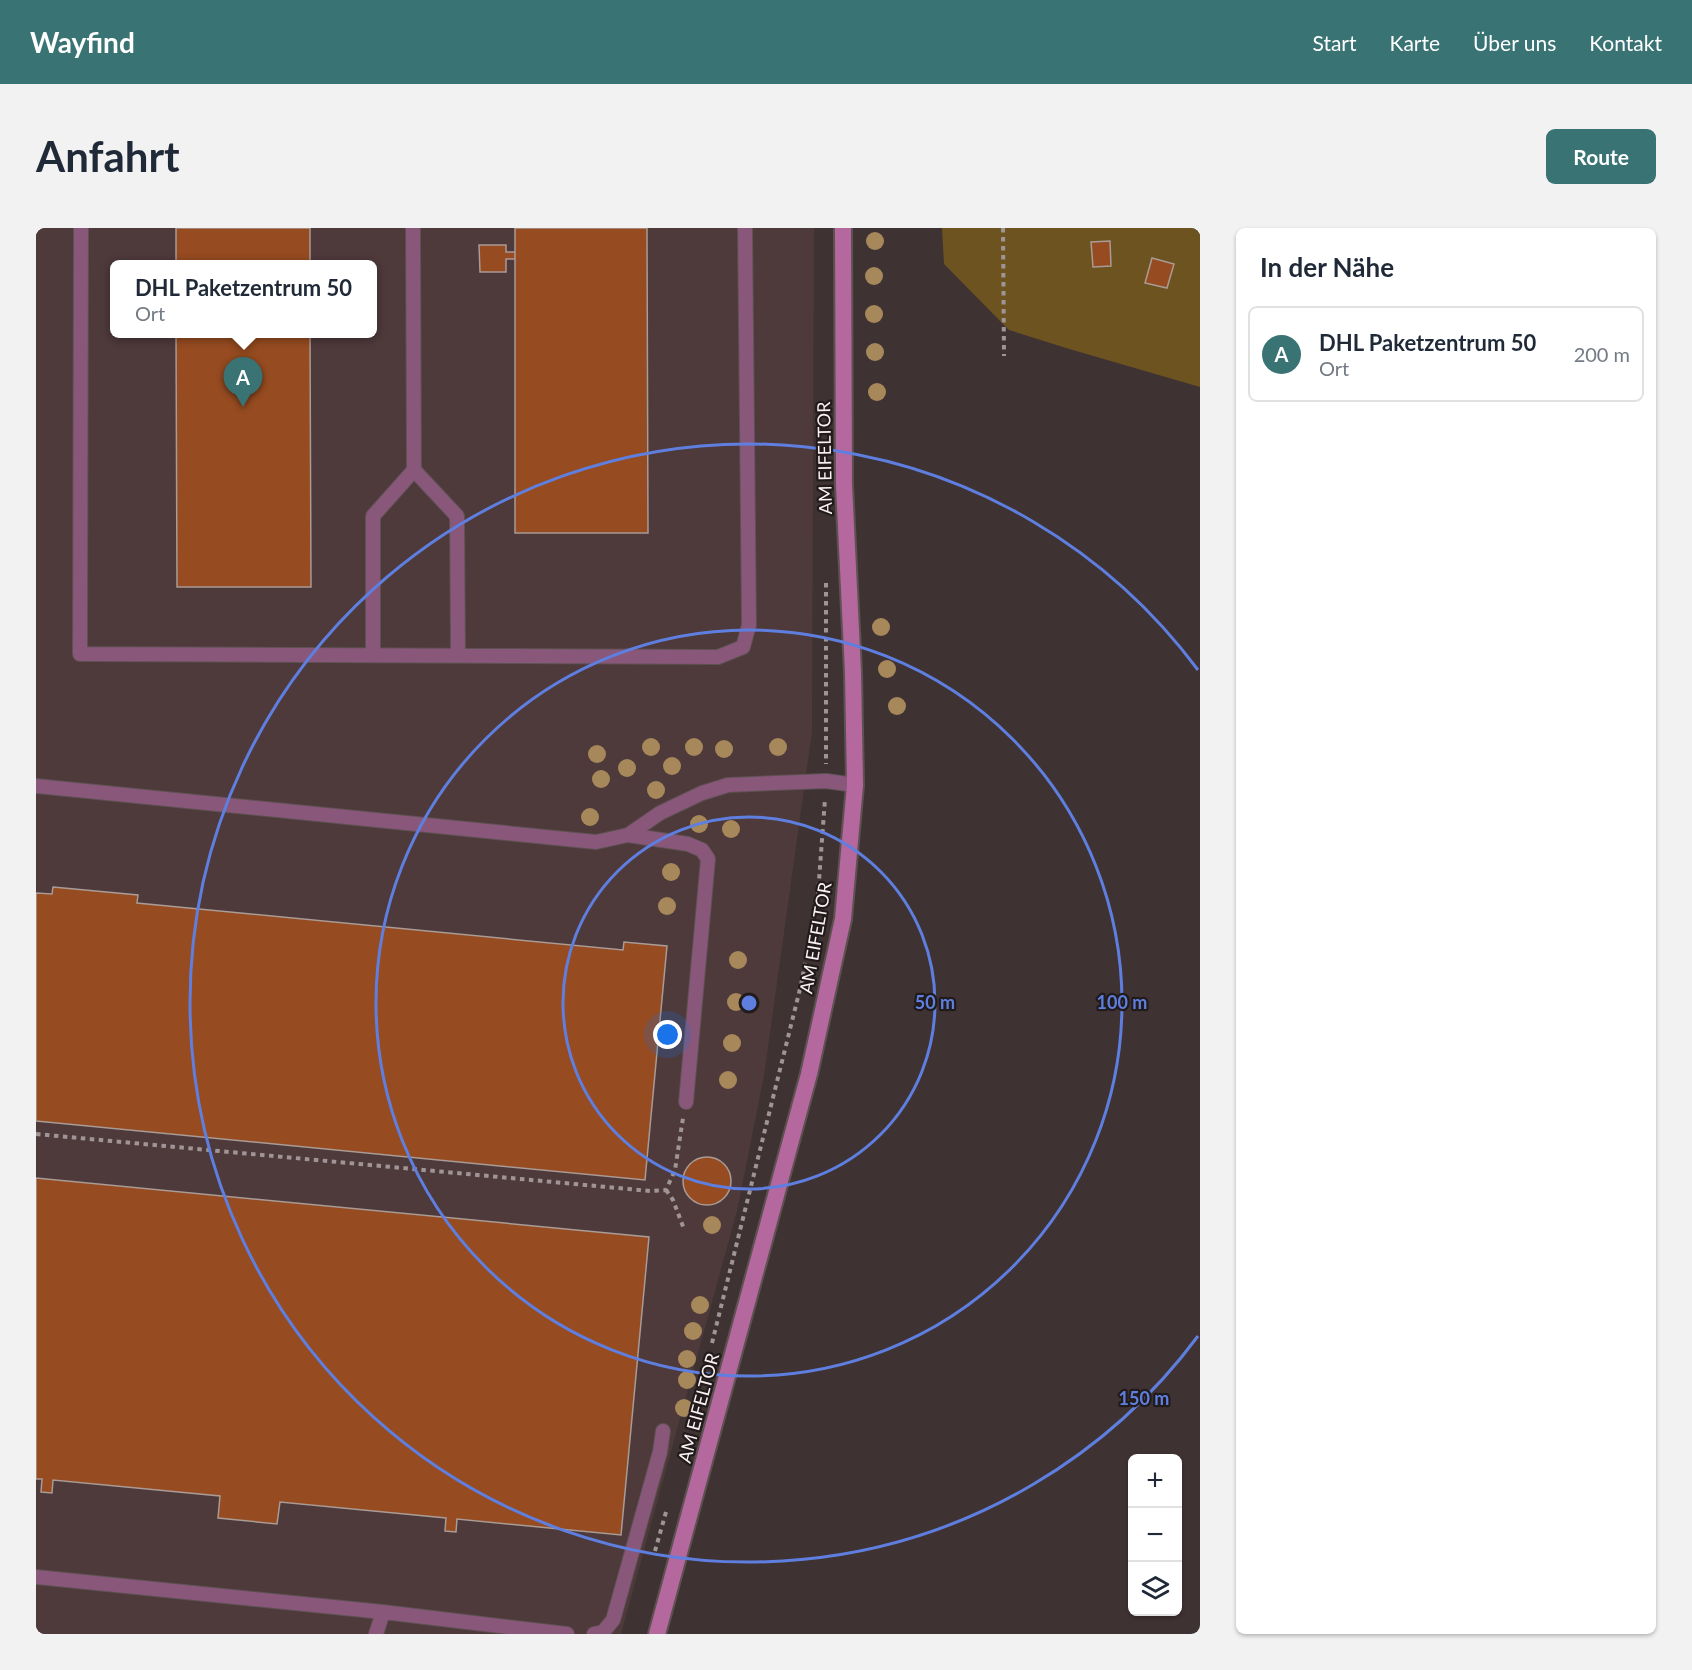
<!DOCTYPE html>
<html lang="de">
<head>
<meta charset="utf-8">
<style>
  :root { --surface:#fff; --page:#f2f2f3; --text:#1f2937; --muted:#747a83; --line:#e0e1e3; --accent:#397374 }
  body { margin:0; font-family:Lato,sans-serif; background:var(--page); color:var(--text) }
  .controls { position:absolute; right:18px; bottom:18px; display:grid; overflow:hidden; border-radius:9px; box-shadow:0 2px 4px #0004 }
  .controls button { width:54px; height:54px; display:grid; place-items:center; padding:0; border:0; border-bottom:2px solid var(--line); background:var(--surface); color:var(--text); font:30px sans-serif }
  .you { position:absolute; left:632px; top:807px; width:21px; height:21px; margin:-15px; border:4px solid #fff; border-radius:50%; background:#1a73e8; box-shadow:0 0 0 9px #1a73e833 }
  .badge { display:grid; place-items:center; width:39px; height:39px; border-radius:50%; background:var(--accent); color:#fff; font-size:20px; font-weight:700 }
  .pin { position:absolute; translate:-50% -50px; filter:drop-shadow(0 2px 3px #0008) }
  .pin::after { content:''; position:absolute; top:32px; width:21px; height:18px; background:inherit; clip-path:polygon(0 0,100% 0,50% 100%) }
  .popup { position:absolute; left:74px; top:32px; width:267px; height:78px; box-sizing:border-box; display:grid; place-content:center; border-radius:9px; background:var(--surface); filter:drop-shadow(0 2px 4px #0005); font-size:20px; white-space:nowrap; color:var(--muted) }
  .popup b { font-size:22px; color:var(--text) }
  .popup::after { content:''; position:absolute; left:50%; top:100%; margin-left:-12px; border:12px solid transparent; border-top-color:var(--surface) }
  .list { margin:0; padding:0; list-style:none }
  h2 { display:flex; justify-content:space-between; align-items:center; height:78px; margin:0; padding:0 24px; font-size:26px }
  h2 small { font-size:20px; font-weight:400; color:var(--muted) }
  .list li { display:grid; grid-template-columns:39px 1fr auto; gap:18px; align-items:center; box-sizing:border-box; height:96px; margin:0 12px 12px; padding:0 12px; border:2px solid var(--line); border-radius:9px }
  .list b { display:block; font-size:22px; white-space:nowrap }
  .list p { margin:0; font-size:20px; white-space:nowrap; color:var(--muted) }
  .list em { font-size:20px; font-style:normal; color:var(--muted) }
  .icon { flex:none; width:33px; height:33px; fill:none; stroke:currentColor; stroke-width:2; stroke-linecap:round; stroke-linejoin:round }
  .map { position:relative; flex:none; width:1164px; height:1406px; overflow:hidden; border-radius:9px }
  header { display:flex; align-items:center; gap:36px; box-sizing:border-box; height:84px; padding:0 30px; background:var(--accent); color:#fff }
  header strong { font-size:28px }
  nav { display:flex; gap:33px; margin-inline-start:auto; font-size:21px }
  .intro { display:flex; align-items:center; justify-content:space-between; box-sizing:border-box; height:144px; padding:0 36px }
  h1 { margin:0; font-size:42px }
  .button { padding:15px 27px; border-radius:9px; background:var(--accent); color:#fff; font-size:21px; font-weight:700 }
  main { display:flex; gap:36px; padding:0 36px }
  aside { flex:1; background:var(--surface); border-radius:9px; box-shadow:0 2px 4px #0004 }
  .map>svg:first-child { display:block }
</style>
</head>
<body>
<header>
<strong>Wayfind</strong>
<nav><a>Start</a><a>Karte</a><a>Über uns</a><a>Kontakt</a></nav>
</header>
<div class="intro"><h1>Anfahrt</h1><a class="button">Route</a></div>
<main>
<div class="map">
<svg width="1164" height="1406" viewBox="0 0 1164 1406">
  <rect width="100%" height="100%" fill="#3f3233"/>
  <path fill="#4e393b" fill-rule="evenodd" d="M0 0H778L776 504 728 848 701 983 585 1406H0ZM78 36H336V106H78Z"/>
  <path fill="#6d531f" d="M906 0H1164V159L1030 120 973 102 908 36Z"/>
  <path fill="#964b20" stroke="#a99b95" stroke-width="1.5" d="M140 0H274V36H140Z
    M479 0H611L612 305H479Z
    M1074 13 1075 38 1057 39 1055 14Z
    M443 17H470V24H479V31H470V44H444Z
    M1116 30 1138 36 1131 60 1109 55Z
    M140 106H274L275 359H141Z
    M17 659 102 667 101 675 587 722 588 714 631 718 609 952 0 893V665L16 666Z
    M647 953a24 24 0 1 1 48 0a24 24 0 1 1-48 0Z
    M0 950 613 1009 585 1307 421 1291 420 1304 409 1303 410 1290 244 1274 241 1296 182 1290 184 1268 17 1252 16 1265 5 1264 6 1251H0Z"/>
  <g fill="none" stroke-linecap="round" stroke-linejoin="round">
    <g stroke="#5d5152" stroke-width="16">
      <path id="service" d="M45 0 44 426 682 429 707 419 713 397 709 0
        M378 242 421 288 422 427
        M337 427V288L378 242 377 0
        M0 558 560 614 592 607 624 585 666 565 692 557 790 553 819 557
        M592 607 652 616 666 622 672 631 650 874
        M0 1349 347 1384 531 1406
        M340 1406 347 1384
        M558 1406 567 1404 577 1392 624 1224 627 1203"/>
    </g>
    <g stroke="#5d5152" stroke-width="20">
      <path id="secondary" d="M621 1406 773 846 807 691 819 557 817 444 808 257 807 0"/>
    </g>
    <path stroke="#a09596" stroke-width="4" stroke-dasharray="4.5 4.5" stroke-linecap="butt" d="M967 0 968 128
      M790 355V536
      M0 906 614 963 630 962 639 942 647 890
      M630 962 637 972 648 1001
      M676 1115 765 757 782 666 789 571
      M619 1323 630 1284"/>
    <use href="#service" stroke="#885779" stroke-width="14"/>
    <use href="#secondary" stroke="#b5689e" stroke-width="16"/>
  </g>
  <g fill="#a7885a">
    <circle cx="839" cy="13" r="9"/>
    <circle cx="838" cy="48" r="9"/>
    <circle cx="838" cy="86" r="9"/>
    <circle cx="839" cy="124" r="9"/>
    <circle cx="841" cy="164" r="9"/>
    <circle cx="845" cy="399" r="9"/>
    <circle cx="851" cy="441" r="9"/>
    <circle cx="861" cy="478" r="9"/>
    <circle cx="615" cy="519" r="9"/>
    <circle cx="658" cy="519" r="9"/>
    <circle cx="742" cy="519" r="9"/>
    <circle cx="688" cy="521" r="9"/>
    <circle cx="561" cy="526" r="9"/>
    <circle cx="636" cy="538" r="9"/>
    <circle cx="591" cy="540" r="9"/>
    <circle cx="565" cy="551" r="9"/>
    <circle cx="620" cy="562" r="9"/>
    <circle cx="554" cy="589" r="9"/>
    <circle cx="663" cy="596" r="9"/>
    <circle cx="695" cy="601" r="9"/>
    <circle cx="635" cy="644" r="9"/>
    <circle cx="631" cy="678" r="9"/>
    <circle cx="702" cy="732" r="9"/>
    <circle cx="700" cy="774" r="9"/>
    <circle cx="696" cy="815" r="9"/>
    <circle cx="692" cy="852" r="9"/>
    <circle cx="676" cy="997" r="9"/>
    <circle cx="664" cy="1077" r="9"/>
    <circle cx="657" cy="1103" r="9"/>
    <circle cx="651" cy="1131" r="9"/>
    <circle cx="651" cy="1152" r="9"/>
    <circle cx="648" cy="1180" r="9"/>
  </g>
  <g fill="none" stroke="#5f7fe0" stroke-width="3">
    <circle cx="713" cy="775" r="186"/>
    <circle cx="713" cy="775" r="373"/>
    <path d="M1162 1108A559 559 0 1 1 1162 442"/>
  </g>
  <g text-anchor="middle" stroke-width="4.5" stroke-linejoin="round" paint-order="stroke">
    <g font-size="18" fill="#faf1f2" stroke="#211b1c">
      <text transform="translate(789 230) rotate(-91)" y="6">AM EIFELTOR</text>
      <text transform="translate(780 710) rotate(-80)" y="6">AM EIFELTOR</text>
      <text transform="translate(663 1180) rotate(-75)" y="6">AM EIFELTOR</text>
    </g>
  </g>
  <circle cx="713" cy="775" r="9" fill="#5f7fe0" stroke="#211b1c" stroke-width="3"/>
  <g font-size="18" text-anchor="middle" font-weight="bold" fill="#5f7fe0" stroke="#211b1c" stroke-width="4.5" stroke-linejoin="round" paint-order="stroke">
    <text x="899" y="781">50 m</text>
    <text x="1086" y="781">100 m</text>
    <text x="1108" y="1177">150 m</text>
  </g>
</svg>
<div class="controls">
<button>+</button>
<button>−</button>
<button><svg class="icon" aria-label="layers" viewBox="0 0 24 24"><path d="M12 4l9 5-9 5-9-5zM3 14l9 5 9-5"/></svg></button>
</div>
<div class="you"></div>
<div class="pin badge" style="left:207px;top:179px">A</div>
<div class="popup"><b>DHL Paketzentrum 50</b>Ort</div>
</div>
<aside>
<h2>In der Nähe<small></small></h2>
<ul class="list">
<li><span class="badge">A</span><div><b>DHL Paketzentrum 50</b><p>Ort</p></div><em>200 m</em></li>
</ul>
</aside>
</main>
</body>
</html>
